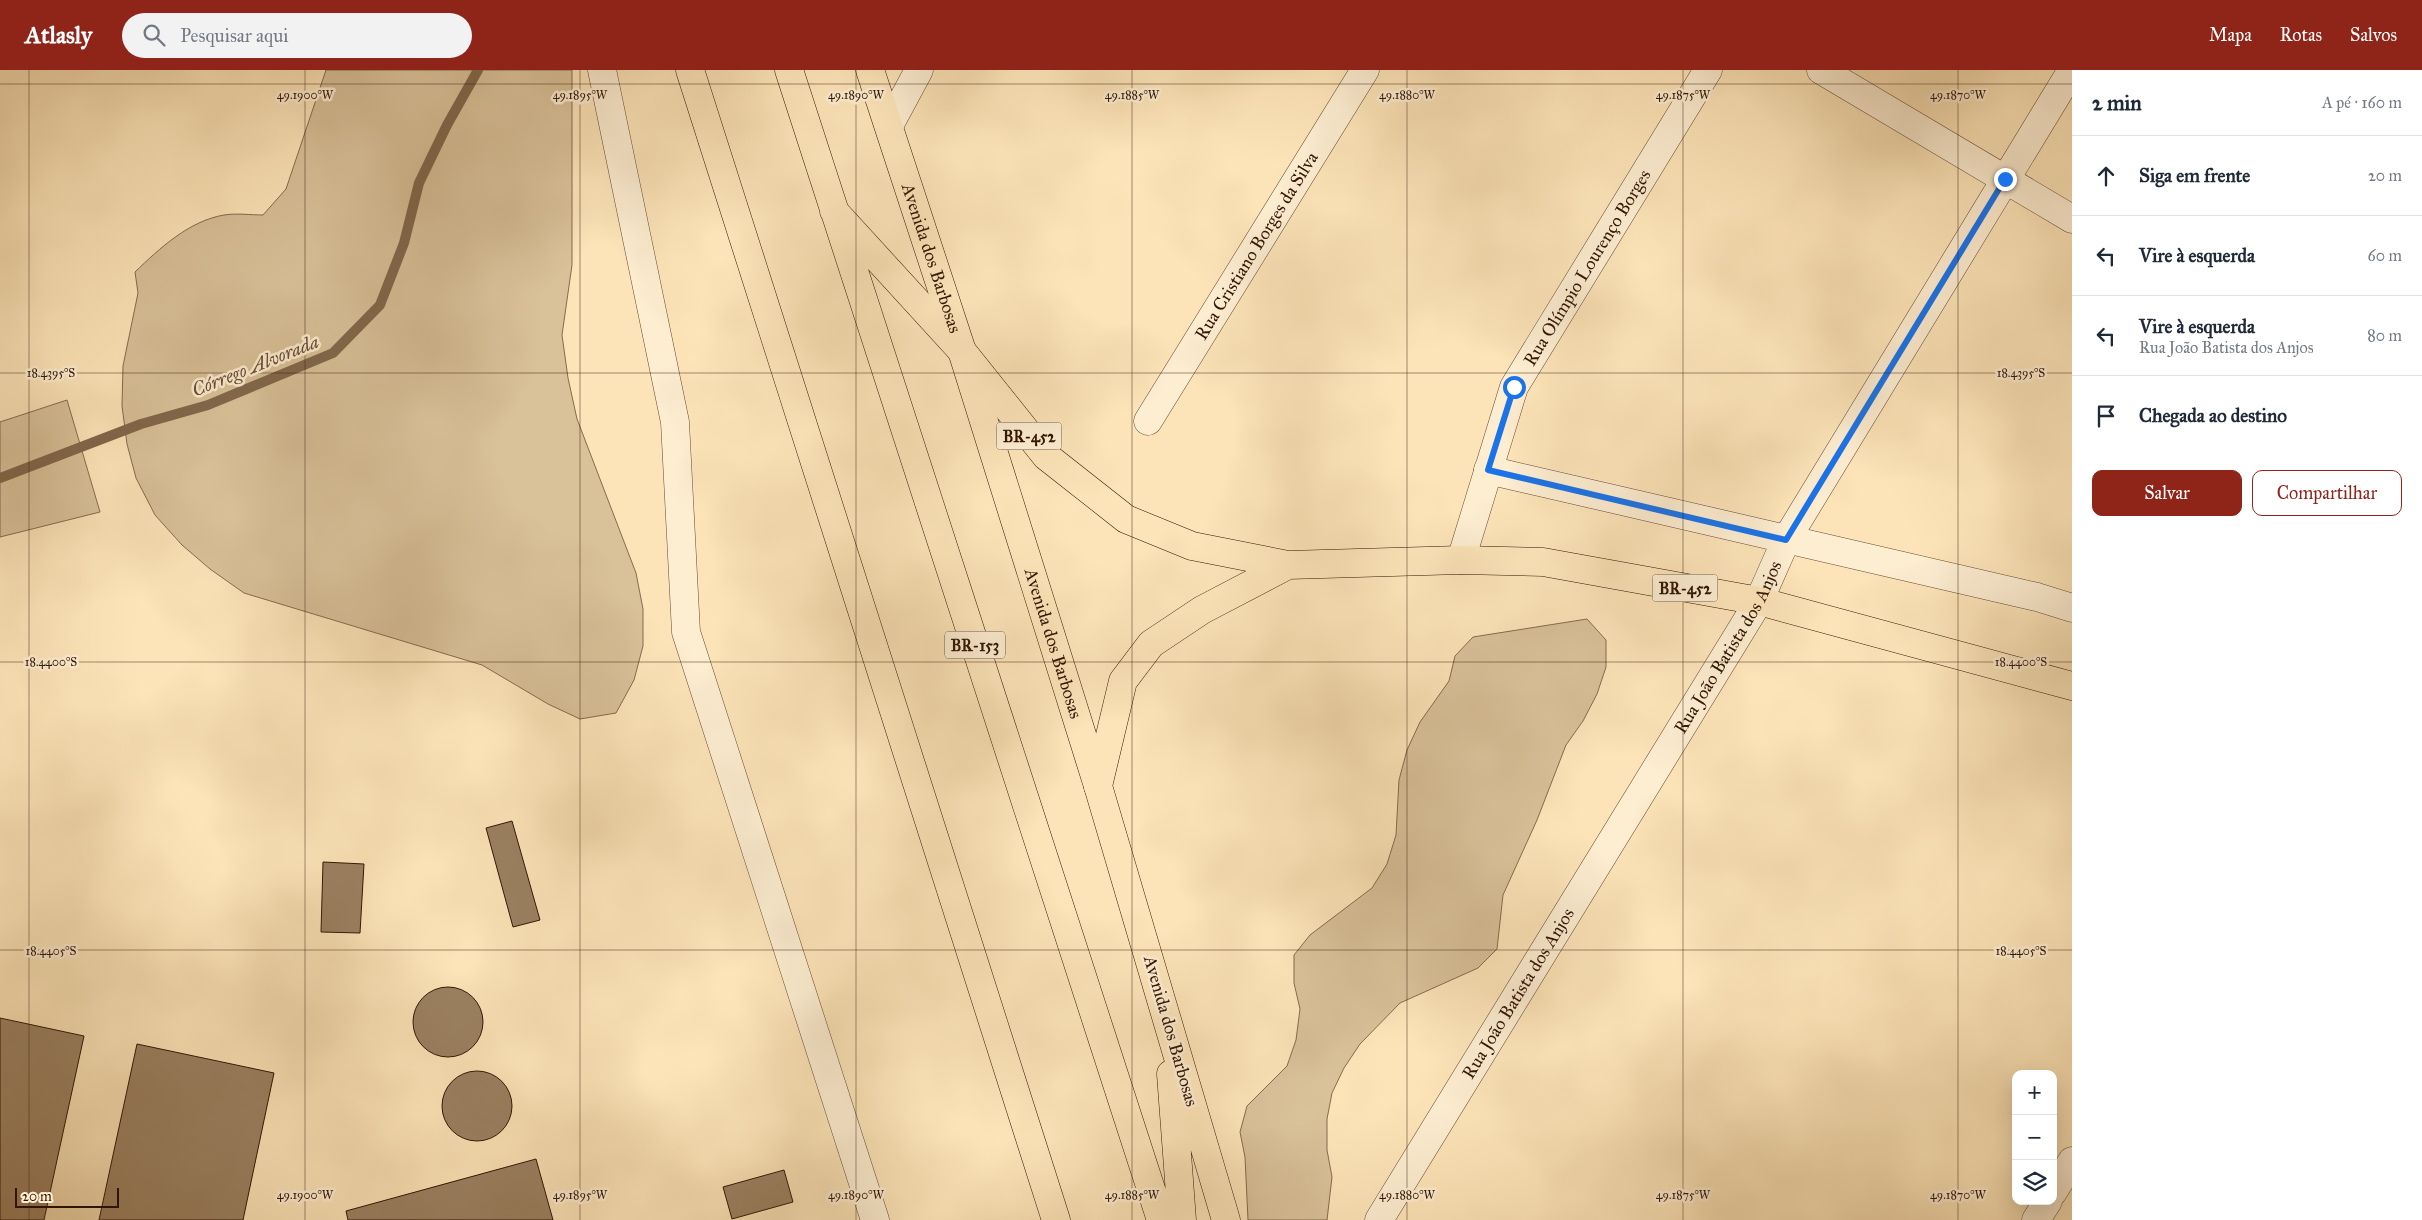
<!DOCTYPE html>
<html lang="pt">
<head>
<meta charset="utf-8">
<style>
  :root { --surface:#fff; --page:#f2f2f3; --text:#1f2937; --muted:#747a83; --line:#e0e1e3; --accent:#8f2418 }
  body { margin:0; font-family:"IM FELL Great Primer",serif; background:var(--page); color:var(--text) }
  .controls { position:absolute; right:15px; bottom:15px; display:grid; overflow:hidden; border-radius:10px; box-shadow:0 5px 20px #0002 }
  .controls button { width:45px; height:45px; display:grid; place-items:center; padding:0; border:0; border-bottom:1px solid var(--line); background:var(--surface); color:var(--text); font:25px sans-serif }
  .scale { position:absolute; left:15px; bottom:12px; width:104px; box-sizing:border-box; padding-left:5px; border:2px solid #311504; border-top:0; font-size:14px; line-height:18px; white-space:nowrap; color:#311504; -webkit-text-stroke:4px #fdedd1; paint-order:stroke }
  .stop { position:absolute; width:15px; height:15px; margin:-11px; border:4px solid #1a73e8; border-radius:50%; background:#fff }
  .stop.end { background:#1a73e8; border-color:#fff; box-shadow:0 1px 5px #0008 }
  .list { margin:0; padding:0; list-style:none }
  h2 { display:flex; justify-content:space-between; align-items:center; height:65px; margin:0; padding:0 20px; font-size:21px }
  h2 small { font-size:16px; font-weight:400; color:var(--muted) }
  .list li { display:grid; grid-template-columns:32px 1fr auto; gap:15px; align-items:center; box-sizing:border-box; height:80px; padding:0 20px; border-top:1px solid var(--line) }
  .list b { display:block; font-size:19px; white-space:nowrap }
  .list p { margin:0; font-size:16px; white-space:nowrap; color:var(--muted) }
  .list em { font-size:16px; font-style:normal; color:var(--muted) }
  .actions { display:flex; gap:10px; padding:15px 20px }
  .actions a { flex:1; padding:11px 0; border:1px solid var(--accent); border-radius:10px; text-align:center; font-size:18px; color:var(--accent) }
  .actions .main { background:var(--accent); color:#fff }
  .icon { flex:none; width:28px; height:28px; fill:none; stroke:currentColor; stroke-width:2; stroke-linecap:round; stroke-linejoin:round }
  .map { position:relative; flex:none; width:2072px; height:1150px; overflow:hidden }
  header { display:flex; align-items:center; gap:30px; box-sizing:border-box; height:70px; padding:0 25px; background:var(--accent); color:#fff }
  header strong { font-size:24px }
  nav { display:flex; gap:28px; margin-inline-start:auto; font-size:18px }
  .search { width:350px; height:45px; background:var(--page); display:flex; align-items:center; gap:12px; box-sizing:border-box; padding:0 18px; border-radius:28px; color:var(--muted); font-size:19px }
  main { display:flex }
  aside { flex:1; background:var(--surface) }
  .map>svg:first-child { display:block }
</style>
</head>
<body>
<header>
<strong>Atlasly</strong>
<div class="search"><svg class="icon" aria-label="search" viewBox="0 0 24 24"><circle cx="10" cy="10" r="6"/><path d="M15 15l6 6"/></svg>Pesquisar aqui</div>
<nav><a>Mapa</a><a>Rotas</a><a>Salvos</a></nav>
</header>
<main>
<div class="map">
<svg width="2072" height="1150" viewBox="0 0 2072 1150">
  <rect width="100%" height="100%" fill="#fce4b8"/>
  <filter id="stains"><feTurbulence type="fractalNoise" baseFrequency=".004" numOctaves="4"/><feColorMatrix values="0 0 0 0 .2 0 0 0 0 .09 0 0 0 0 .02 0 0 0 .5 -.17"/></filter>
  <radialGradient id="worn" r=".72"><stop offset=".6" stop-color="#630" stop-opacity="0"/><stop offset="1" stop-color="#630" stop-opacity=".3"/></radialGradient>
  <path fill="#d9c199" stroke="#856b4e" d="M326 0H572V195L562 265 568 308 577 349 636 503 643 539V576L634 610 616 643 580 649 548 634 482 595 244 523 210 499 182 475 155 445 136 408 127 374 122 336 123 296 138 223 135 202C160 178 189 151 224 145 237 143 251 145 263 145L286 119Z
    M67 330 100 442 0 467V352Z
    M1587 549 1606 570V597L1597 624 1583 651 1566 675 1537 750 1503 825 1497 879 1478 898 1400 933 1360 974 1344 998 1332 1023 1327 1049V1080L1332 1107 1327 1150H1248L1245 1087 1240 1062 1247 1036 1287 996 1296 970 1300 939 1294 913V885L1310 865 1372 818 1387 794 1396 765 1399 710 1407 680 1420 652 1449 611 1455 586 1473 567Z"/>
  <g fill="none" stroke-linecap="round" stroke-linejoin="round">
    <path stroke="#81674b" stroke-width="10" d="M0 408 141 354 208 335 333 283 380 235 404 173 419 113 447 55 478 0"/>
  </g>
  <path fill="#9b8162" stroke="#311504" d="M512 751 540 850 513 857 486 758Z
    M323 792 364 794 360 863 321 862Z
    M413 952a35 35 0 1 1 70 0a35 35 0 1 1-70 0Z
    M0 948 84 966 44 1150H0Z
    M137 974 274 1003 243 1150H99Z
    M442 1036a35 35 0 1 1 70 0a35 35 0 1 1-70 0Z
    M536 1089 553 1150H348L346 1141Z
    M784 1100 793 1132 732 1149 723 1117Z"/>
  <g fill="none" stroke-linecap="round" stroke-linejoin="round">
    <g stroke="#644931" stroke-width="29">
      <g id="minor">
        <path d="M602 0 675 352 686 562 875 1150"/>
        <path d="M1821 0 2072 149"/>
        <path d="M890 54 919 0"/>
        <path id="s1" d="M1148 351 1365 0"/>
        <path d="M1488 400 2037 527 2072 538"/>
        <path id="s2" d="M1461 490 1514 317 1708 0"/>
        <path d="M2053 1122 2072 1091"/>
        <path id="s3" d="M1379 1150 1759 531 1786 470 2072 0"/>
        <path d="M2036 1150 2048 1131"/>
      </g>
    </g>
    <g stroke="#311504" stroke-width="29">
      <g id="major">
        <path id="s4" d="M870 0 962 281 1098 716"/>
      </g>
    </g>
    <g stroke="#311504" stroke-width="29">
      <path id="highway" d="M690 0 1056 1150
        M789 0 1161 1150
        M834 141 962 281 1046 386 1126 449 1192 476 1288 495 1461 490 1543 492 1759 531 2072 616
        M1171 1004 1182 1150
        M1226 1150 1098 716 1123 611 1151 574 1202 540 1288 495"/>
    </g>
    <use href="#minor" stroke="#fdedd1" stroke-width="28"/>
    <use href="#major" stroke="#fce4b8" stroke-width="28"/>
    <use href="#highway" stroke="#fce4b8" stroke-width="28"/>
  </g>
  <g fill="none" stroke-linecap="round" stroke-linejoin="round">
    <path stroke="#1a73e8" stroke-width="6" d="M1514 317 1488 400 1786 470 2005 109"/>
  </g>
  <path fill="none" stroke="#311504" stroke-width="1" stroke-opacity="0.45" d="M29 0V1150M305 0V1150M580 0V1150M856 0V1150M1132 0V1150M1407 0V1150M1683 0V1150M1958 0V1150M0 14H2072M0 303H2072M0 592H2072M0 880H2072"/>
  <g text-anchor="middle" stroke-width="5" stroke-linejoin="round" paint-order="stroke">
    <g fill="#fdedd1" stroke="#6e5642" stroke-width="1">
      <rect x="996.5" y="352.5" width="65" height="27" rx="4"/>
      <rect x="1652.5" y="504.5" width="65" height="27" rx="4"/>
      <rect x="945" y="561.5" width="60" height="27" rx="4"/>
    </g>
    <g font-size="16" font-weight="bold" fill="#311504">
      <text x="1029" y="372">BR-452</text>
      <text x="1685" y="524">BR-452</text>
      <text x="975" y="581">BR-153</text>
    </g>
    <g font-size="18" fill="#311504" stroke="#fdedd1">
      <text dy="6" stroke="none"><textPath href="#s1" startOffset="206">Rua Cristiano Borges da Silva</textPath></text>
      <text dy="6" stroke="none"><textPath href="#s4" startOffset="198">Avenida dos Barbosas</textPath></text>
      <text dy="6" stroke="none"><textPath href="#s2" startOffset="321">Rua Olímpio Lourenço Borges</textPath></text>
      <text dy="6" stroke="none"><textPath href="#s4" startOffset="602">Avenida dos Barbosas</textPath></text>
      <text dy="6" stroke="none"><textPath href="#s3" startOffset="671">Rua João Batista dos Anjos</textPath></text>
      <text dy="6" stroke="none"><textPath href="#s3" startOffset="266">Rua João Batista dos Anjos</textPath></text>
      <text transform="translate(1171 961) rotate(74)" y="6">Avenida dos Barbosas</text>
    </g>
    <g font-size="19" font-style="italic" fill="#674c34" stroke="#fdedd1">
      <text transform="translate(255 295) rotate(-22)" y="7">Córrego Alvorada</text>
    </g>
  </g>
  <g font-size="12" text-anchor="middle" fill="#311504" stroke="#fdedd1" stroke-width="5" stroke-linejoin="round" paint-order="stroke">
    <text x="305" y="29">49.1900°W</text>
    <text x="580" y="29">49.1895°W</text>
    <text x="856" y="29">49.1890°W</text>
    <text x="1132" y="29">49.1885°W</text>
    <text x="1407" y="29">49.1880°W</text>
    <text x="1683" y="29">49.1875°W</text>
    <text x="1958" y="29">49.1870°W</text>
    <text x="51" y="307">18.4395°S</text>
    <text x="2021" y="307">18.4395°S</text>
    <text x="51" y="596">18.4400°S</text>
    <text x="2021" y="596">18.4400°S</text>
    <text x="51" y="885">18.4405°S</text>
    <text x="2021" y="885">18.4405°S</text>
    <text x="305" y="1129">49.1900°W</text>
    <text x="580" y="1129">49.1895°W</text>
    <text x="856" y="1129">49.1890°W</text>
    <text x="1132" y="1129">49.1885°W</text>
    <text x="1407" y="1129">49.1880°W</text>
    <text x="1683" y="1129">49.1875°W</text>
    <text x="1958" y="1129">49.1870°W</text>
  </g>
  <rect width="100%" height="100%" filter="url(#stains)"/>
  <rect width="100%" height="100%" fill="url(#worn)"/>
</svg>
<div class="controls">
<button>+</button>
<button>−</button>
<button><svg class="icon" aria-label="layers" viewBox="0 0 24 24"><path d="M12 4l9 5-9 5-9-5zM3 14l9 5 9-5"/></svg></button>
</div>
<div class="scale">20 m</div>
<div class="stop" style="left:1514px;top:317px"></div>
<div class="stop end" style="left:2005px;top:109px"></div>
</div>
<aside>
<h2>2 min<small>A pé · 160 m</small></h2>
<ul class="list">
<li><svg class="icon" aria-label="ahead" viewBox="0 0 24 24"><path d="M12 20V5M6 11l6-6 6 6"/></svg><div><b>Siga em frente</b></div><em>20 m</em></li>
<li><svg class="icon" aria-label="left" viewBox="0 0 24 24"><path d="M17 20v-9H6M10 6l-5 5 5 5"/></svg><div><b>Vire à esquerda</b></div><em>60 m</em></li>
<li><svg class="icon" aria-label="left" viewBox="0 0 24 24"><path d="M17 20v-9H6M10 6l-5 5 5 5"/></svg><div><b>Vire à esquerda</b><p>Rua João Batista dos Anjos</p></div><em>80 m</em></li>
<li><svg class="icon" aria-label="arrive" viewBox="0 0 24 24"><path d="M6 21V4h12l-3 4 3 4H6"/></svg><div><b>Chegada ao destino</b></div></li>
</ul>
<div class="actions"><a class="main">Salvar</a><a>Compartilhar</a></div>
</aside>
</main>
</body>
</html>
